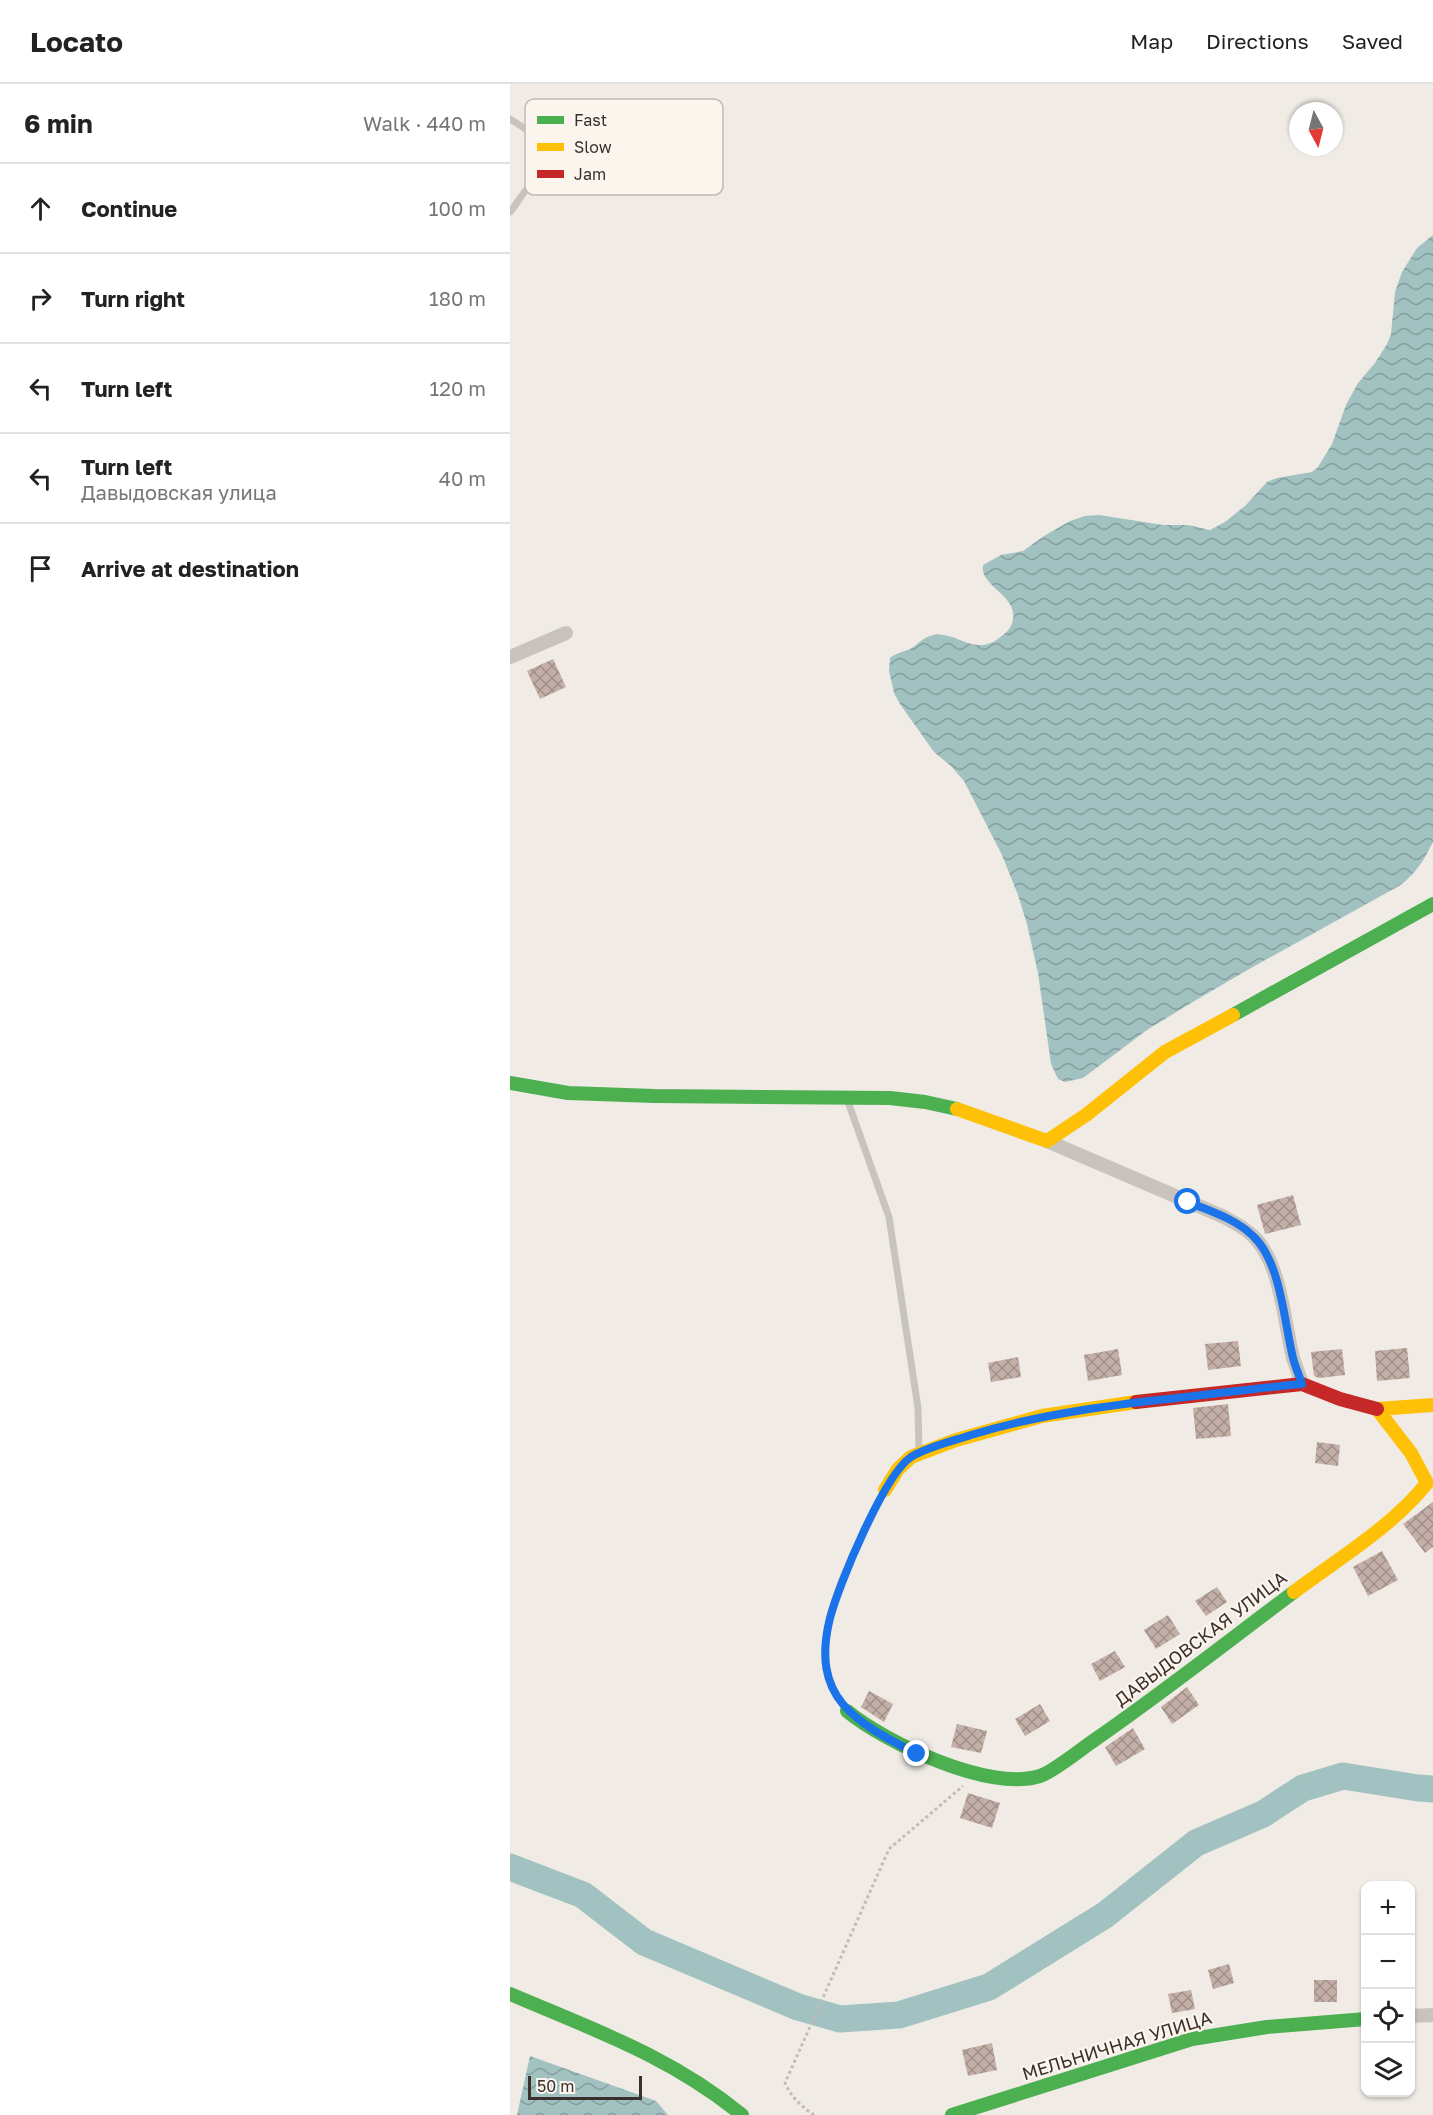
<!DOCTYPE html>
<html lang="en">
<head>
<meta charset="utf-8">
<style>
  :root { --surface:#fff; --page:#f6f6f6; --text:#222; --muted:#767676; --line:#e0e0e0 }
  body { margin:0; font-family:"Golos Text",sans-serif; background:var(--page); color:var(--text) }
  .controls { position:absolute; right:18px; bottom:18px; display:grid; overflow:hidden; border-radius:12px; box-shadow:0 2px 4px #0004 }
  .controls button { width:54px; height:54px; display:grid; place-items:center; padding:0; border:0; border-bottom:2px solid var(--line); background:var(--surface); color:var(--text); font:30px sans-serif }
  .compass { position:absolute; left:779px; top:18px; width:54px; height:54px; border-radius:50%; background:var(--surface); box-shadow:0 2px 4px #0004; rotate:173deg }
  .scale { position:absolute; left:18px; bottom:15px; width:114px; box-sizing:border-box; padding-left:6px; border:3px solid #3b302b; border-top:0; font-size:16px; line-height:21px; white-space:nowrap; color:#3b302b; -webkit-text-stroke:4px #fbf5ee; paint-order:stroke }
  .stop { position:absolute; width:18px; height:18px; margin:-14px; border:4px solid #1a73e8; border-radius:50%; background:#fff }
  .stop.end { background:#1a73e8; border-color:#fff; box-shadow:0 2px 6px #0008 }
  .list { margin:0; padding:0; list-style:none }
  h2 { display:flex; justify-content:space-between; align-items:center; height:78px; margin:0; padding:0 24px; font-size:26px }
  h2 small { font-size:20px; font-weight:400; color:var(--muted) }
  .list li { display:grid; grid-template-columns:39px 1fr auto; gap:18px; align-items:center; box-sizing:border-box; height:90px; padding:0 24px; border-top:2px solid var(--line) }
  .list b { display:block; font-size:22px; white-space:nowrap }
  .list p { margin:0; font-size:20px; white-space:nowrap; color:var(--muted) }
  .list em { font-size:20px; font-style:normal; color:var(--muted) }
  .icon { flex:none; width:33px; height:33px; fill:none; stroke:currentColor; stroke-width:2; stroke-linecap:round; stroke-linejoin:round }
  .map { position:relative; flex:none; width:923px; height:2031px; overflow:hidden }
  header { display:flex; align-items:center; gap:36px; box-sizing:border-box; height:84px; padding:0 30px; background:var(--surface); border-bottom:2px solid var(--line) }
  header strong { font-size:28px }
  nav { display:flex; gap:33px; margin-inline-start:auto; font-size:21px }
  main { display:flex }
  aside { flex:1; background:var(--surface) }
  .map>svg:first-child { display:block }
</style>
</head>
<body>
<header>
<strong>Locato</strong>
<nav><a>Map</a><a>Directions</a><a>Saved</a></nav>
</header>
<main>
<aside>
<h2>6 min<small>Walk · 440 m</small></h2>
<ul class="list">
<li><svg class="icon" aria-label="ahead" viewBox="0 0 24 24"><path d="M12 20V5M6 11l6-6 6 6"/></svg><div><b>Continue</b></div><em>100 m</em></li>
<li><svg class="icon" aria-label="right" viewBox="0 0 24 24"><path d="M7 20v-9h11M14 6l5 5-5 5"/></svg><div><b>Turn right</b></div><em>180 m</em></li>
<li><svg class="icon" aria-label="left" viewBox="0 0 24 24"><path d="M17 20v-9H6M10 6l-5 5 5 5"/></svg><div><b>Turn left</b></div><em>120 m</em></li>
<li><svg class="icon" aria-label="left" viewBox="0 0 24 24"><path d="M17 20v-9H6M10 6l-5 5 5 5"/></svg><div><b>Turn left</b><p>Давыдовская улица</p></div><em>40 m</em></li>
<li><svg class="icon" aria-label="arrive" viewBox="0 0 24 24"><path d="M6 21V4h12l-3 4 3 4H6"/></svg><div><b>Arrive at destination</b></div></li>
</ul>
</aside>
<div class="map">
<svg width="923" height="2031" viewBox="0 0 923 2031">
  <defs>
    <pattern id="water-waves" width="16" height="10" patternUnits="userSpaceOnUse" patternTransform="scale(1.5)"><rect width="16" height="10" fill="#a1c2c1"/><path d="M0 5q4-4 8 0t8 0" fill="none" stroke="#849e9d"/></pattern>
    <pattern id="building-cross-hatch" width="8" height="8" patternUnits="userSpaceOnUse" patternTransform="scale(1.5)"><rect width="8" height="8" fill="#c3afa7"/><path d="M0 0l8 8M0 8l8-8" fill="none" stroke="#a08f88"/></pattern>
  </defs>
  <rect width="100%" height="100%" fill="#f0ebe5"/>
  <path fill="url(#water-waves)" d="M923 151V758C914 776 906 790 889 802L741 884 681 919 637 946 573 994 555 998 548 995 541 980 528 889 517 840 508 811 492 771 454 697 441 682 424 668 390 620 384 609 379 587 380 574C386 569 393 568 400 565 407 561 413 554 420 552 446 543 464 578 494 550 499 546 502 542 503 535 507 511 469 502 473 481L491 471 513 467 534 452 560 437 575 432 589 431 653 441H678L700 446 715 438 736 421 757 398 767 394 802 388 808 383 822 360 836 321 848 299 865 279 877 260 881 250 885 208 892 188 907 164Z
    M20 1972 146 2017 158 2031H7Z"/>
  <g fill="none" stroke-linecap="round" stroke-linejoin="round">
    <path stroke="#a1c2c1" stroke-width="27" d="M0 1783 73 1811 134 1858 288 1923 330 1935 389 1931 479 1903 595 1831 686 1759 753 1730 793 1704 833 1692 908 1704 923 1705"/>
  </g>
  <path fill="url(#building-cross-hatch)" d="M43 575 56 603 30 615 17 587Z
    M783 1111 791 1141 755 1150 747 1121Z
    M728 1257 731 1282 698 1286 695 1260Z
    M897 1264 900 1294 867 1297 865 1267Z
    M608 1265 612 1291 578 1297 574 1271Z
    M832 1265 835 1291 809 1294 804 1292 801 1268Z
    M508 1273 511 1293 481 1298 478 1279Z
    M718 1320 721 1352 686 1355 683 1324Z
    M807 1358 830 1361 828 1382 805 1379Z
    M923 1418V1463L915 1469 893 1440Z
    M872 1467 888 1496 858 1512 843 1483Z
    M707 1503 717 1518 696 1532 685 1517Z
    M658 1531 670 1550 646 1565 634 1546Z
    M605 1567 615 1583 590 1597 581 1580Z
    M677 1603 689 1621 662 1640 651 1623Z
    M359 1607 383 1620 374 1638 351 1623Z
    M530 1620 540 1637 515 1652 505 1635Z
    M447 1640 477 1647 471 1669 441 1663Z
    M623 1644 635 1665 606 1682 595 1663Z
    M458 1709 490 1719 482 1744 450 1734Z
    M719 1880 724 1899 703 1905 698 1886Z
    M804 1896H827V1918H804Z
    M681 1906 685 1925 662 1929 658 1910Z
    M482 1959 487 1986 458 1992 452 1966Z"/>
  <g fill="none" stroke-linecap="round" stroke-linejoin="round">
    <path stroke="#c2bbb6" stroke-width="3" stroke-dasharray="3 3" stroke-linecap="butt" d="M304 2031C292 2023 281 2013 275 1999L379 1765 453 1702"/>
    <path stroke="#c9c3be" stroke-width="7" d="M0 35C18 46 47 63 32 88 28 93 23 97 19 102 12 110 7 120 0 128
      M337 1015 379 1133 408 1324 409 1369
      M337 1626C332 1620 327 1614 324 1607 295 1548 348 1462 374 1408"/>
    <path stroke="#c9c3be" stroke-width="14" d="M0 573 56 549
      M537 1057 712 1132C723 1138 734 1143 743 1152 771 1178 774 1238 783 1274 786 1282 789 1291 792 1300
      M900 1932 923 1931"/>
    <path stroke="#4caf50" stroke-width="14" d="M723 931 923 820
      M0 999 58 1009 144 1012 380 1014 415 1018 447 1025
      M337 1627C376 1659 479 1708 530 1692 543 1688 570 1666 583 1657 651 1610 717 1558 784 1508
      M0 1910C84 1946 160 1972 232 2031
      M442 2031 682 1955 757 1943 856 1935"/>
    <path stroke="#ffc107" stroke-width="14" d="M447 1025 537 1057 576 1031 655 968 723 931
      M375 1406 388 1385 401 1373 446 1356 532 1332 626 1318
      M784 1508C828 1475 883 1442 917 1399L901 1369 867 1325 923 1321"/>
    <path stroke="#c62828" stroke-width="14" d="M626 1318 792 1300 830 1315 867 1325"/>
  </g>
  <g fill="none" stroke-linecap="round" stroke-linejoin="round">
    <path stroke="#1a73e8" stroke-width="8" d="M407 1670C345 1638 300 1614 320 1534 329 1500 374 1391 401 1373 417 1363 443 1357 461 1351 533 1329 609 1320 684 1312 720 1308 756 1303 792 1300 789 1291 785 1282 783 1274 774 1238 771 1178 743 1152 726 1135 700 1127 678 1118"/>
  </g>
  <g text-anchor="middle" stroke-width="4.5" stroke-linejoin="round" paint-order="stroke">
    <g font-size="18" fill="#3b302b" stroke="#fbf5ee">
      <text transform="translate(691 1555) rotate(-37)" y="6">ДАВЫДОВСКАЯ УЛИЦА</text>
      <text transform="translate(607 1962) rotate(-17)" y="6">МЕЛЬНИЧНАЯ УЛИЦА</text>
    </g>
  </g>
  <rect x="15" y="15" width="198" height="96" rx="9" fill="#fbf5ee" stroke="#c1bab4" stroke-width="1.5"/>
  <rect x="27" y="32" width="27" height="8" fill="#4caf50"/>
  <rect x="27" y="59" width="27" height="8" fill="#ffc107"/>
  <rect x="27" y="86" width="27" height="8" fill="#c62828"/>
  <g font-size="16" fill="#3b302b">
    <text x="64" y="42">Fast</text>
    <text x="64" y="69">Slow</text>
    <text x="64" y="96">Jam</text>
  </g>
</svg>
<div class="controls">
<button>+</button>
<button>−</button>
<button><svg class="icon" aria-label="locate" viewBox="0 0 24 24"><circle cx="12" cy="12" r="6"/><path d="M12 2v4M12 18v4M2 12h4M18 12h4"/></svg></button>
<button><svg class="icon" aria-label="layers" viewBox="0 0 24 24"><path d="M12 4l9 5-9 5-9-5zM3 14l9 5 9-5"/></svg></button>
</div>
<svg class="compass" viewBox="-18 -18 36 36"><path d="M0-13l5 13h-10z" fill="#e53935"/><path d="M0 13l5-13h-10z" fill="#767676"/></svg>
<div class="scale">50 m</div>
<div class="stop" style="left:678px;top:1118px"></div>
<div class="stop end" style="left:407px;top:1670px"></div>
</div>
</main>
</body>
</html>
